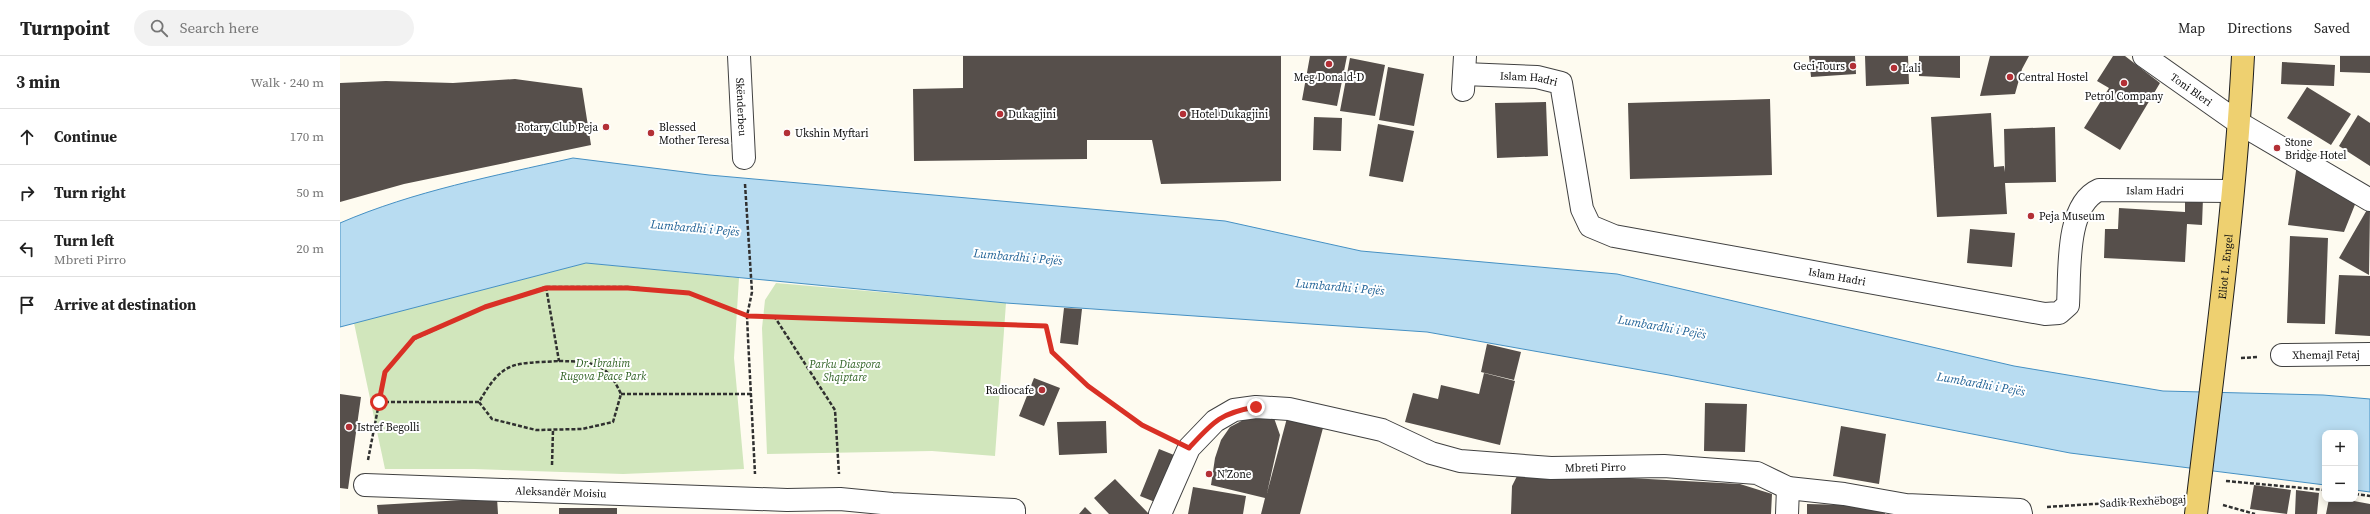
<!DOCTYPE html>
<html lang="en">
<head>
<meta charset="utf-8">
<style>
  :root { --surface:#fff; --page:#f2f2f2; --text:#222; --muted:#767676; --line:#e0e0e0 }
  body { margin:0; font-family:"Source Serif 4",serif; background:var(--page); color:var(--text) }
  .controls { position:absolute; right:12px; bottom:12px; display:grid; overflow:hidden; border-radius:8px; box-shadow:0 2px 10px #0003 }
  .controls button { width:36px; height:36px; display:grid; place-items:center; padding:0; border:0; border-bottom:1px solid var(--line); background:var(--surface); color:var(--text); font:20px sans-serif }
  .stop { position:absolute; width:12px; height:12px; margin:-9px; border:3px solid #d93025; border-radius:50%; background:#fff }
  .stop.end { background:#d93025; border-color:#fff; box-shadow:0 1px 4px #0008 }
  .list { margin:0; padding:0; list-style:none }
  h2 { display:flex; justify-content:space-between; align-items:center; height:52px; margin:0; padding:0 16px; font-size:17px }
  h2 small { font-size:13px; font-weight:400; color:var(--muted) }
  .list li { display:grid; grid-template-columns:26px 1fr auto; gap:12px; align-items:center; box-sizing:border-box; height:56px; padding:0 16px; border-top:1px solid var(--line) }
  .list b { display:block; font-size:15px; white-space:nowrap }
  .list p { margin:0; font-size:13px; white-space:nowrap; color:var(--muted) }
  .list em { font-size:13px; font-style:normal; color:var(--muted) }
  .icon { flex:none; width:22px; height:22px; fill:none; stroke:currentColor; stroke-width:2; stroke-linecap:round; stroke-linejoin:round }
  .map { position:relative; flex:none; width:2030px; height:458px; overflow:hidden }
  header { display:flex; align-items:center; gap:24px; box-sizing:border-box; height:56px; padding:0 20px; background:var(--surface); border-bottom:1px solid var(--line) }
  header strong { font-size:19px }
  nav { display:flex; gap:22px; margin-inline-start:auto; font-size:14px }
  .search { width:280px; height:36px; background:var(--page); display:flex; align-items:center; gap:10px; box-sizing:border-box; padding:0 14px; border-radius:22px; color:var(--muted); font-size:15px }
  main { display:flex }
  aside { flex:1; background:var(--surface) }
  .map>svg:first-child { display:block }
</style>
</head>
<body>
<header>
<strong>Turnpoint</strong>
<div class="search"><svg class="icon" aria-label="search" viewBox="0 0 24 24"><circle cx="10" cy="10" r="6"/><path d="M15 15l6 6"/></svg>Search here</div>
<nav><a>Map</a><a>Directions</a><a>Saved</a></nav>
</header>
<main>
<aside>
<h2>3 min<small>Walk · 240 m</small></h2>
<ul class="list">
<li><svg class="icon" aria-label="ahead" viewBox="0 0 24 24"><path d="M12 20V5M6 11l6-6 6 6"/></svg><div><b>Continue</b></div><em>170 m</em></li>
<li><svg class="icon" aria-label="right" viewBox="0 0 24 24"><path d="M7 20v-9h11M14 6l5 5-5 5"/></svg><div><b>Turn right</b></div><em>50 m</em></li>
<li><svg class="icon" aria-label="left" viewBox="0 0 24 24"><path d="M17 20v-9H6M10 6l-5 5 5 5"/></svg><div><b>Turn left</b><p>Mbreti Pirro</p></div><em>20 m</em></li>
<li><svg class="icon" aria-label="arrive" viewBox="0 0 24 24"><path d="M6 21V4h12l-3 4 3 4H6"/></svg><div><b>Arrive at destination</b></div></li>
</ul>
</aside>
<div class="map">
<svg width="2030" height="458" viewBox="0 0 2030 458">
  <rect width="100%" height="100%" fill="#fefbf0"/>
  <path fill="#d1e6bc" d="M246 207 399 222 394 302 404 413 283 418 134 413H45L14 267Z
    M436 227 666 247 655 400 592 395 427 398 422 272 425 244Z"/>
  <path fill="#b8dcf1" stroke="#4590c3" d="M233 102 369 119 885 165 1021 195 1277 218 1674 310 1823 335 1983 339 2030 343V436L2015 434V377H1985V429L1730 397 1329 319 1087 276 666 247 246 207 0 271V167C74 135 154 120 233 102Z"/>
  <path fill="#564f4b" d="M623 0H941V125L821 128 812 84H747V103L574 105 573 33 623 32Z
    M970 0H1007L997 50 962 44Z
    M1469 0H1515L1516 18 1471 21Z
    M1525 0H1568L1569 28 1526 30Z
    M1579 0H1620V22L1579 20Z
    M1650 0H1689L1682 13 1675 38 1640 40Z
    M1773 0H1785L1820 27 1780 94 1744 72 1769 32 1757 25Z
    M2000 0H2030V17L2000 16Z
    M1010 2 1045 9 1035 60 1000 55Z
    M1942 6 1995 9 1994 30 1941 28Z
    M1048 11 1084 18 1074 70 1039 64Z
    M175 23 242 32 251 89 64 128 0 146V27L46 25 113 27Z
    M1967 31 2011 58 1991 89 1947 62Z
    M1430 43 1432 119 1290 123 1288 47Z
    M1206 46 1208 100 1157 102 1155 47Z
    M1651 57 1654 111 1664 110 1665 116 1664 73 1715 71 1716 126 1665 127 1667 158 1597 161 1591 61Z
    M2018 59 2030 67V110L1999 90Z
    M974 61 1002 62 1001 95 973 94Z
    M1038 68 1074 75 1063 126 1029 120Z
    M1957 108 2018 141 2004 176 1948 169Z
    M1845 141 1863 142 1862 169 1847 168 1845 206 1764 202 1765 173H1778L1779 152 1845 156Z
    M2028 152 2030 154 2029 219 1999 202Z
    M1630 173 1675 177 1672 211 1627 207Z
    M1950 180 1988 182 1985 268 1947 267Z
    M1999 219 2030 220V280L1995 278Z
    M724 252 742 253 738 289 720 287Z
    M1147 288 1181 296 1174 324 1141 316Z
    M1144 317 1175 325 1160 389 1065 366 1073 337 1098 343 1101 329 1139 338Z
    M694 322 720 332 704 370 679 360Z
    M0 338 21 341 8 433 0 432Z
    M1365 347 1407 348 1405 396 1364 395Z
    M909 361 934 362 940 379 927 437 947 362 983 372 960 458H921L925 442 871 429 875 402 881 384 890 371Z
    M766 365 767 397 719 399 717 366Z
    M1501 370 1546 378 1539 428 1493 420Z
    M819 393 839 401 820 448 800 440Z
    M1179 416 1400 428 1432 438 1431 458H1171L1172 430Z
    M775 423 809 458H769L754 442Z
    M1914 429 1951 434 1947 458 1910 453Z
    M853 431 906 440 903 458H848Z
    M1956 434 1979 437 1977 458H1955Z
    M157 442 158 458H38L37 449Z
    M1989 443H2003L2030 448V458H1986Z
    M1467 448 1545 450V458H1467Z
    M745 451 752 458H739Z
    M219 452H277V458H219Z"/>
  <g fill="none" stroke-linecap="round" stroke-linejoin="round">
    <g stroke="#414141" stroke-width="24">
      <g id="minor">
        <path id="s1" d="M399 0 404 102"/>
        <path id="s2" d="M1804 0 1899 67 2030 144"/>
        <path id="s3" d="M1124 18 1197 21 1221 27 1242 153 1250 170 1274 180 1705 258 1719 257 1728 249C1730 217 1725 149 1759 134L1892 135"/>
        <path d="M1123 34 1125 0"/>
        <path id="s4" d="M1942 299 2030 298"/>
        <path id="s5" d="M25 429 447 444 500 443 552 448 674 454V458"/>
        <path id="s6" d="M820 458 849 392 875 365 894 354 916 351 949 353 1042 374 1091 397 1120 405 1211 412 1324 410 1417 417 1448 432 1504 438 1566 449 1680 454 1681 458"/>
        <path d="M1447 458 1448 432"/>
      </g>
    </g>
    <g stroke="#1f1f1f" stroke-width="24">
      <g id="major">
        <path id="s7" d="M1856 458C1874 306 1895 153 1903 0"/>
      </g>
    </g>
    <path stroke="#303030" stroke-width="2.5" stroke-dasharray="4 2" stroke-linecap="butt" d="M405 128 412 236 407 260 408 282 415 418
      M206 231 219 305
      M434 260 495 354 499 418
      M1901 302 1918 301
      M219 305C252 306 266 305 281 338L273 366 242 373 196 374 152 363 139 346C164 303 173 308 219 305Z
      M281 338H411
      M39 346H139
      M28 404 45 316 74 283 145 251 206 231H288L349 237 407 260 706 270 712 296 748 330 802 369 827 381
      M212 409 213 374
      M1886 425 1985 434
      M2015 438 2030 440
      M1883 449 1915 458
      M1707 451 1831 443"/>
    <use href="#minor" stroke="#fff" stroke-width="22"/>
    <use href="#major" stroke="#eed070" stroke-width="22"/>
  </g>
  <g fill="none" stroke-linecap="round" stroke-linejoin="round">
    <path stroke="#d93025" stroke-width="5" d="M39 346 45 316 74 282 145 251 206 232H288L349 237 408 260 706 270 712 296 748 330 802 369 849 392C873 366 880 357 916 351"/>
  </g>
  <g fill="#b33036" stroke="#fff" stroke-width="1.5">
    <circle cx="989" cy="8" r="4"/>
    <circle cx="1513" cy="10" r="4"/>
    <circle cx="1554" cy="12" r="4"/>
    <circle cx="1670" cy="21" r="4"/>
    <circle cx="1784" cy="27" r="4"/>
    <circle cx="660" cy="58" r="4"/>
    <circle cx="843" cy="58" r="4"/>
    <circle cx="266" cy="71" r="4"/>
    <circle cx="311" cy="77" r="4"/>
    <circle cx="447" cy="77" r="4"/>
    <circle cx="1937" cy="92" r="4"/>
    <circle cx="1691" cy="160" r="4"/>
    <circle cx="702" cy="334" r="4"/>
    <circle cx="9" cy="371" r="4"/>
    <circle cx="869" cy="418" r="4"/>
  </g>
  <g text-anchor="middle" stroke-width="4" stroke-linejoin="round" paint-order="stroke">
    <g font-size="11" fill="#0e0e0e" stroke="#fff" text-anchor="start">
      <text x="1505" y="14" text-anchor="end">Geci Tours</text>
      <text x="1562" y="16">Lali</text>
      <text x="989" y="25" text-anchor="middle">Meg Donald-D</text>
      <text x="1678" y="25">Central Hostel</text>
      <text x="1784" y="44" text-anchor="middle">Petrol Company</text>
      <text x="668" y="62">Dukagjini</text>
      <text x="851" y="62">Hotel Dukagjini</text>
      <text x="258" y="75" text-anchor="end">Rotary Club Peja</text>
      <text x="319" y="75">Blessed<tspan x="319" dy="13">Mother Teresa</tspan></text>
      <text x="455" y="81">Ukshin Myftari</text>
      <text x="1945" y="90">Stone<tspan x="1945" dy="13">Bridge Hotel</tspan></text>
      <text x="1699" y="164">Peja Museum</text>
      <text x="694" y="338" text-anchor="end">Radiocafe</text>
      <text x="17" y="375">Istref Begolli</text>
      <text x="877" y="422">N'Zone</text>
    </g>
    <g font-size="11" fill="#0e0e0e" stroke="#fff">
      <text dy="4" stroke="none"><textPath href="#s3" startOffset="65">Islam Hadri</textPath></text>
      <text dy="4" stroke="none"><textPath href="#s2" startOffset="58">Toni Bleri</textPath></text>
      <text dy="4" stroke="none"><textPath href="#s1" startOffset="51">Skënderbeu</textPath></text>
      <text dy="4" stroke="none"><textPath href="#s3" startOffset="915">Islam Hadri</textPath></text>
      <text dy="4" stroke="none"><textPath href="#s7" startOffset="249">Eliot L. Engel</textPath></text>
      <text dy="4" stroke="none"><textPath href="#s3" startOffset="497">Islam Hadri</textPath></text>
      <text dy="4" stroke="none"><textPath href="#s4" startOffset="44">Xhemajl Fetaj</textPath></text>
      <text dy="4" stroke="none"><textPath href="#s6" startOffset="502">Mbreti Pirro</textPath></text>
      <text dy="4" stroke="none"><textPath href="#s5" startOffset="196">Aleksandër Moisiu</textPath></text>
      <text transform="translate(1803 445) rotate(-3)" y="4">Sadik Rexhëbogaj</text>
    </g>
    <g font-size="11" font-style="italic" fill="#2f6123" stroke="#fff">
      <text x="263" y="311">Dr. Ibrahim<tspan x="263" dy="13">Rugova Peace Park</tspan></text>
      <text x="505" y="312">Parku Diaspora<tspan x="505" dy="13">Shqiptare</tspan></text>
    </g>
    <g font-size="12" font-style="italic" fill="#206296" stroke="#fff">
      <text transform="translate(355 172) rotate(5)" y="4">Lumbardhi i Pejës</text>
      <text transform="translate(678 201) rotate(5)" y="4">Lumbardhi i Pejës</text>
      <text transform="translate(1000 231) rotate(5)" y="4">Lumbardhi i Pejës</text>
      <text transform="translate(1322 271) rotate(10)" y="4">Lumbardhi i Pejës</text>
      <text transform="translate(1641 328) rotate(10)" y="4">Lumbardhi i Pejës</text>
    </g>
  </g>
</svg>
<div class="controls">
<button>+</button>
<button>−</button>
</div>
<div class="stop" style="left:39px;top:346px"></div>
<div class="stop end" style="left:916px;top:351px"></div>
</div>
</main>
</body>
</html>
